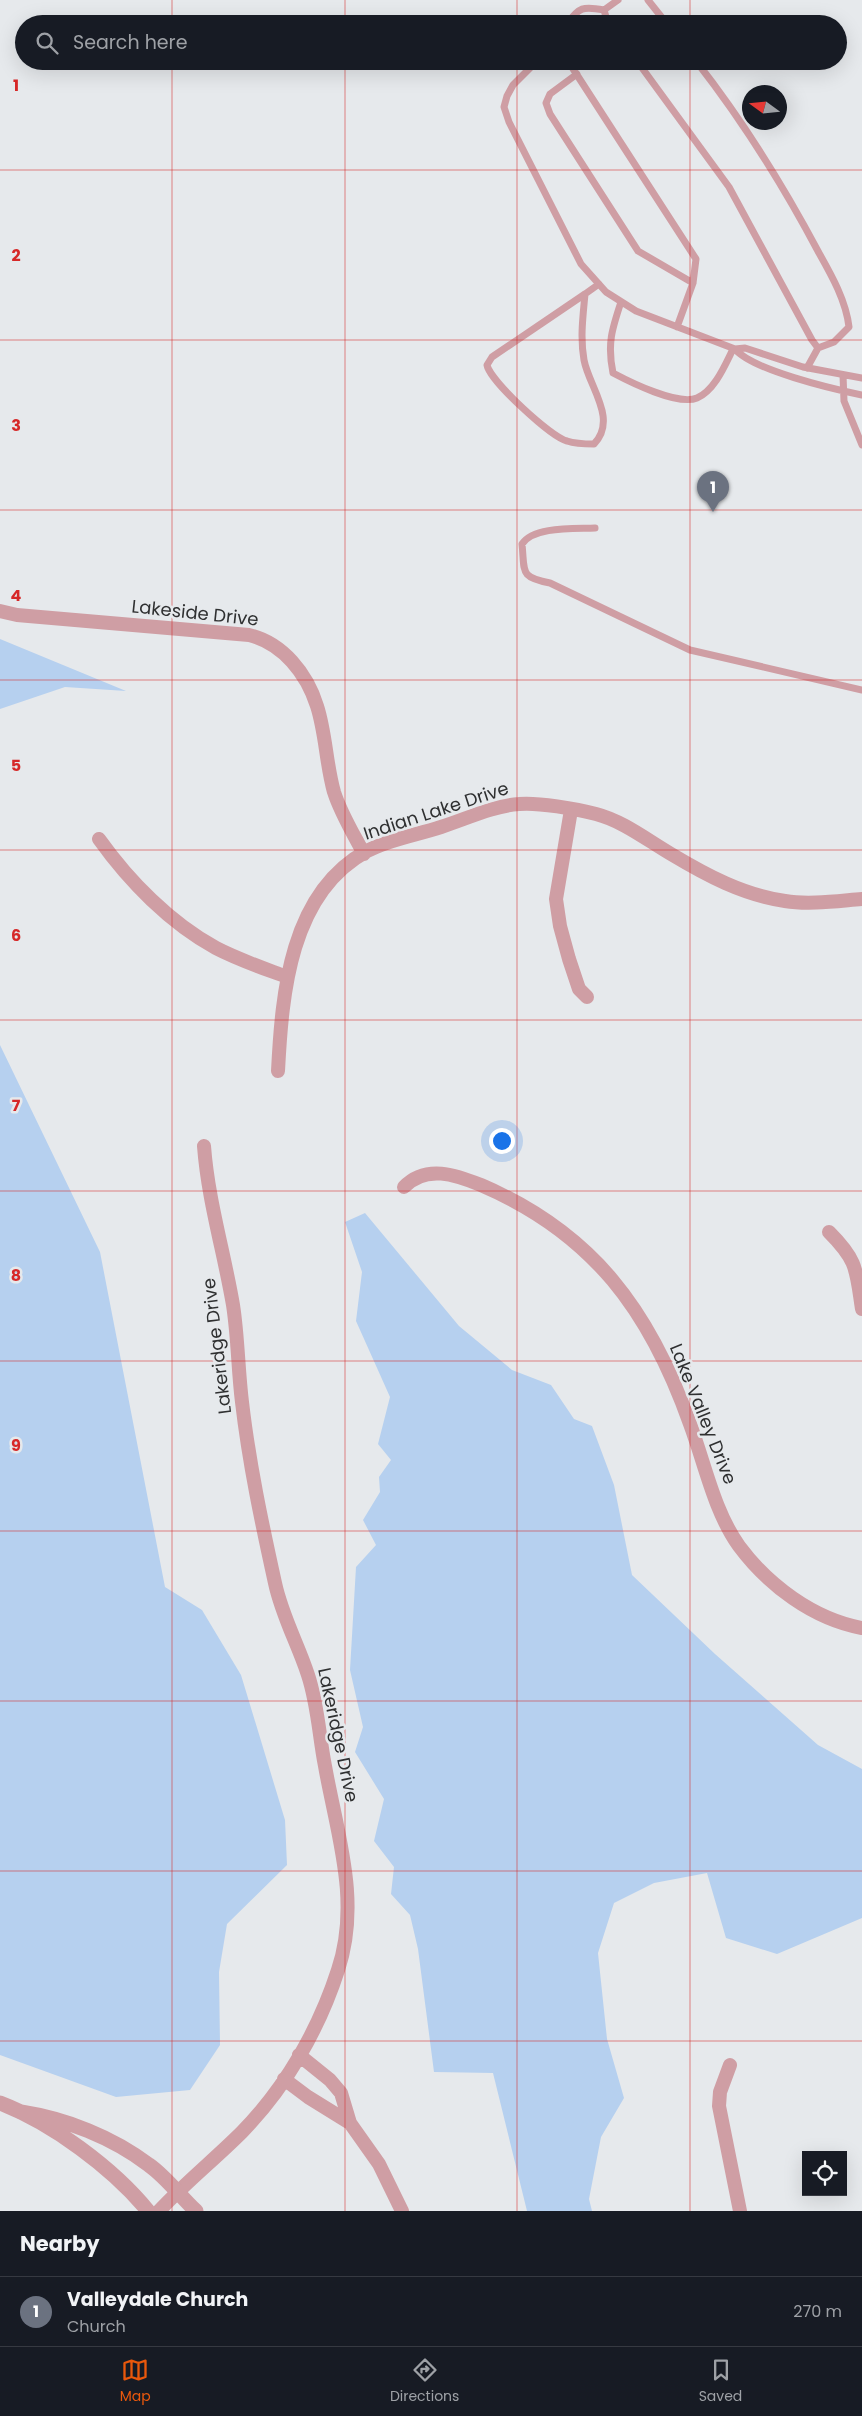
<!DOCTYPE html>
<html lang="en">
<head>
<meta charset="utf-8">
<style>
  :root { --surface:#171b24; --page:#242831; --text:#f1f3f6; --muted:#9ea1a6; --line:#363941; --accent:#ea580c }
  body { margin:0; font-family:Poppins,sans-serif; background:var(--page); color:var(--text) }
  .controls { position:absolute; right:15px; bottom:15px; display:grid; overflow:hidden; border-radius:0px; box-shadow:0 5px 20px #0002 }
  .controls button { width:45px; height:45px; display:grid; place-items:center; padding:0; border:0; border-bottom:1px solid var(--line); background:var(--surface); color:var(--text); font:25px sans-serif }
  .compass { position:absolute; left:742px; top:85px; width:45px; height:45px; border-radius:50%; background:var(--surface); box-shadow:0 5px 20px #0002; rotate:285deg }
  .you { position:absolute; left:501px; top:1140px; width:18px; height:18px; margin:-12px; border:4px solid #fff; border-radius:50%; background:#1a73e8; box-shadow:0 0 0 8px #1a73e833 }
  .badge { display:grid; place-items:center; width:32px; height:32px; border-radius:50%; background:var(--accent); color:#fff; font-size:16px; font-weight:700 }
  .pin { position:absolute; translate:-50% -41px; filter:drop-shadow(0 1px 2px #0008) }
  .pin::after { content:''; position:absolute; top:26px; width:18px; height:15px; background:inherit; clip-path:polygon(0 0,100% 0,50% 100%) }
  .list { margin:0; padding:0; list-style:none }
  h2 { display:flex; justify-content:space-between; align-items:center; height:65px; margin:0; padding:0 20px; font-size:21px }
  h2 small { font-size:16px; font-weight:400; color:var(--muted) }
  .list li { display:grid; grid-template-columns:32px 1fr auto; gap:15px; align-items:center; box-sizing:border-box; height:70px; padding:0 20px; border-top:1px solid var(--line) }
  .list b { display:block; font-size:19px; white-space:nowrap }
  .list p { margin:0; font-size:16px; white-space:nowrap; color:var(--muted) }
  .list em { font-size:16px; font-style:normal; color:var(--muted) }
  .icon { flex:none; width:28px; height:28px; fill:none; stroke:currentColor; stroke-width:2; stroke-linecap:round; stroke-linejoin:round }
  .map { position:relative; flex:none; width:862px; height:2211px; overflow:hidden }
  .search { position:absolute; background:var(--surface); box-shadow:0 5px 20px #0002; left:15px; right:15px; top:15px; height:55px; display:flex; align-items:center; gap:12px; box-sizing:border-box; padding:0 18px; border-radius:28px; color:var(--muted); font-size:19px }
  .sheet { height:135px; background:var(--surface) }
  nav { display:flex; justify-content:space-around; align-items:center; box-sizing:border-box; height:70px; border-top:1px solid var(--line); background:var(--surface); font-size:14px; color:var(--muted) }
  nav a { display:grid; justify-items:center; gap:2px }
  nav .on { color:var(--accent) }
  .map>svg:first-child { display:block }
</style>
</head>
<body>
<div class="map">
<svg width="862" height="2211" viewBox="0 0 862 2211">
  <rect width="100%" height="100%" fill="#e6e9ec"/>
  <path fill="#b6d0ef" d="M0 639 126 691 65 687 0 709Z
    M0 1045 100 1252 165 1587 202 1610 241 1675 285 1820 287 1865 227 1924 219 1972 220 2045 190 2090 116 2097 0 2055Z
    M365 1213 459 1326 512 1370 551 1385 574 1419 592 1426 614 1485 632 1575 715 1654 818 1745 862 1769V1918L777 1954 726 1938 707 1873 654 1883 614 1903 598 1953 607 2039 624 2098 601 2137 589 2199 592 2211H527L493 2073 434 2072 418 1949 410 1915 391 1894 394 1867 374 1841 384 1799 355 1752 363 1727 350 1670 356 1567 376 1545 363 1520 380 1492 379 1477 391 1460 378 1444 390 1397 356 1321 362 1272 345 1222Z"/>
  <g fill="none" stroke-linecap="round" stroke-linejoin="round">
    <path stroke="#cf9ea4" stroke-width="7" d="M648 0 667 24
      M604 10 608 24
      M567 24C579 7 583 6 604 10L618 0
      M537 61 513 85 507 96 504 107 509 122 581 264 606 292 636 311 735 349
      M568 61 696 259 693 283 677 327
      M637 61 729 187 812 340 818 348
      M696 61C743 121 784 187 819 253 832 276 846 301 849 327L834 342 818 348 807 368
      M577 74 550 94 546 103 550 114 638 251 693 283
      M585 294C583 316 580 338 584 360 589 387 618 419 594 444 585 444 576 444 567 441 551 437 490 381 487 365L492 357 585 294 599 284
      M621 302C612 329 607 344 613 373 630 382 678 406 697 398 715 390 725 365 733 349
      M843 375 844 401 862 445
      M862 378 803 367 745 348 735 349C752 370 833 389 862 395
      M595 528C575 529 534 526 522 544 525 572 519 577 550 583L690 650 862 690"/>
    <path stroke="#cf9ea4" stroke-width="14" d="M0 611 17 615 249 635C283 643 307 674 317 706 326 734 326 764 334 792 341 814 353 833 364 854
      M571 810 556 899 560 926 569 959 579 989 587 997
      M99 839C129 881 170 923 216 948 239 960 263 968 287 977
      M278 1071C282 993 290 893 367 851 390 839 417 835 441 827 466 819 493 806 519 804 537 802 577 809 596 814 623 821 647 840 671 854 706 875 743 895 785 901 809 905 837 901 862 899
      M404 1187C426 1164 456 1175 481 1185 593 1233 650 1311 690 1424 705 1464 714 1511 739 1546 768 1585 813 1619 862 1628
      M829 1232C858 1261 856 1270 862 1309
      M299 2055 330 2080 341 2093 350 2123 379 2164 402 2211
      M730 2065 720 2092 719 2106 740 2211
      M284 2079 308 2097 350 2123
      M159 2211C185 2183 215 2159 242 2132 286 2087 319 2029 338 1970 361 1901 337 1834 325 1766 319 1736 318 1705 308 1675 298 1644 282 1616 275 1583 262 1524 249 1463 242 1402 238 1370 238 1337 233 1305 224 1252 208 1200 204 1146"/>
    <path stroke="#cf9ea4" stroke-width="15" d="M0 2103C52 2123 113 2168 148 2211
      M21 2112C66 2119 112 2137 149 2165 166 2177 180 2196 196 2211"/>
  </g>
  <path fill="none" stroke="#d62828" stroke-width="1" stroke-opacity="0.55" d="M172 0V24M345 0V24M517 0V24M690 0V24M172 61V2211M345 61V2211M517 61V2211M690 61V2211M0 170H862M0 340H862M0 510H862M0 680H862M0 850H862M0 1020H862M0 1191H862M0 1361H862M0 1531H862M0 1701H862M0 1871H862M0 2041H862"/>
  <g text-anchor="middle" stroke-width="5" stroke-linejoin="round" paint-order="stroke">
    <g font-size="18" fill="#2f3031" stroke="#e6e9ec">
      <text transform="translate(195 613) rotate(6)" y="6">Lakeside Drive</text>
      <text transform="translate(436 811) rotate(-18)" y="6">Indian Lake Drive</text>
      <text transform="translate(217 1346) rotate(-97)" y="6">Lakeridge Drive</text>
      <text transform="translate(703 1414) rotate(68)" y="6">Lake Valley Drive</text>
      <text transform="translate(338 1735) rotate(78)" y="6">Lakeridge Drive</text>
    </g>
  </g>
  <g font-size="16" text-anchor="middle" font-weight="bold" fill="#d62828" stroke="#e6e9ec" stroke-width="5" stroke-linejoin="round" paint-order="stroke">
    <text x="16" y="91">1</text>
    <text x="16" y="261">2</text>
    <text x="16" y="431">3</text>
    <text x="16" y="601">4</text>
    <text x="16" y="771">5</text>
    <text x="16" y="941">6</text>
    <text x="16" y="1111">7</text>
    <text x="16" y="1281">8</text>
    <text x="16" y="1451">9</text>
  </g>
</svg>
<div class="controls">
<button><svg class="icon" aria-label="locate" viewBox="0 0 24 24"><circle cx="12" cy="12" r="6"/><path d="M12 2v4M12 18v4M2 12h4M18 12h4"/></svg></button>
</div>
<svg class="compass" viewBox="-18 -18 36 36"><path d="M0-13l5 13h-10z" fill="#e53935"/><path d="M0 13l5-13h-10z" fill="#9ea1a6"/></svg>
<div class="you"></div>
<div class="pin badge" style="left:713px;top:512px;background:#6b7280">1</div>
<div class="search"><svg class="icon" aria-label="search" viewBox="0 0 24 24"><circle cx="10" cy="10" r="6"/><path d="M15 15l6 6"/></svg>Search here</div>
</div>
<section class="sheet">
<h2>Nearby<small></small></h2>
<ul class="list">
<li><span class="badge" style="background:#6b7280">1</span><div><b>Valleydale Church</b><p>Church</p></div><em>270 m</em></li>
</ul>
</section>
<nav>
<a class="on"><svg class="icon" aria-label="map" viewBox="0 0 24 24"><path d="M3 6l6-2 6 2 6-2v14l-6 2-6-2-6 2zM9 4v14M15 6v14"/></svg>Map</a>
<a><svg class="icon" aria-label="directions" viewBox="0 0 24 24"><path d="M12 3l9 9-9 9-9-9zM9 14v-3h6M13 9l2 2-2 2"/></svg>Directions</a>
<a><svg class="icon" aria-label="saved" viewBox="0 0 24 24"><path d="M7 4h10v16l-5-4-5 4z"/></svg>Saved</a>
</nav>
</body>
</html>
